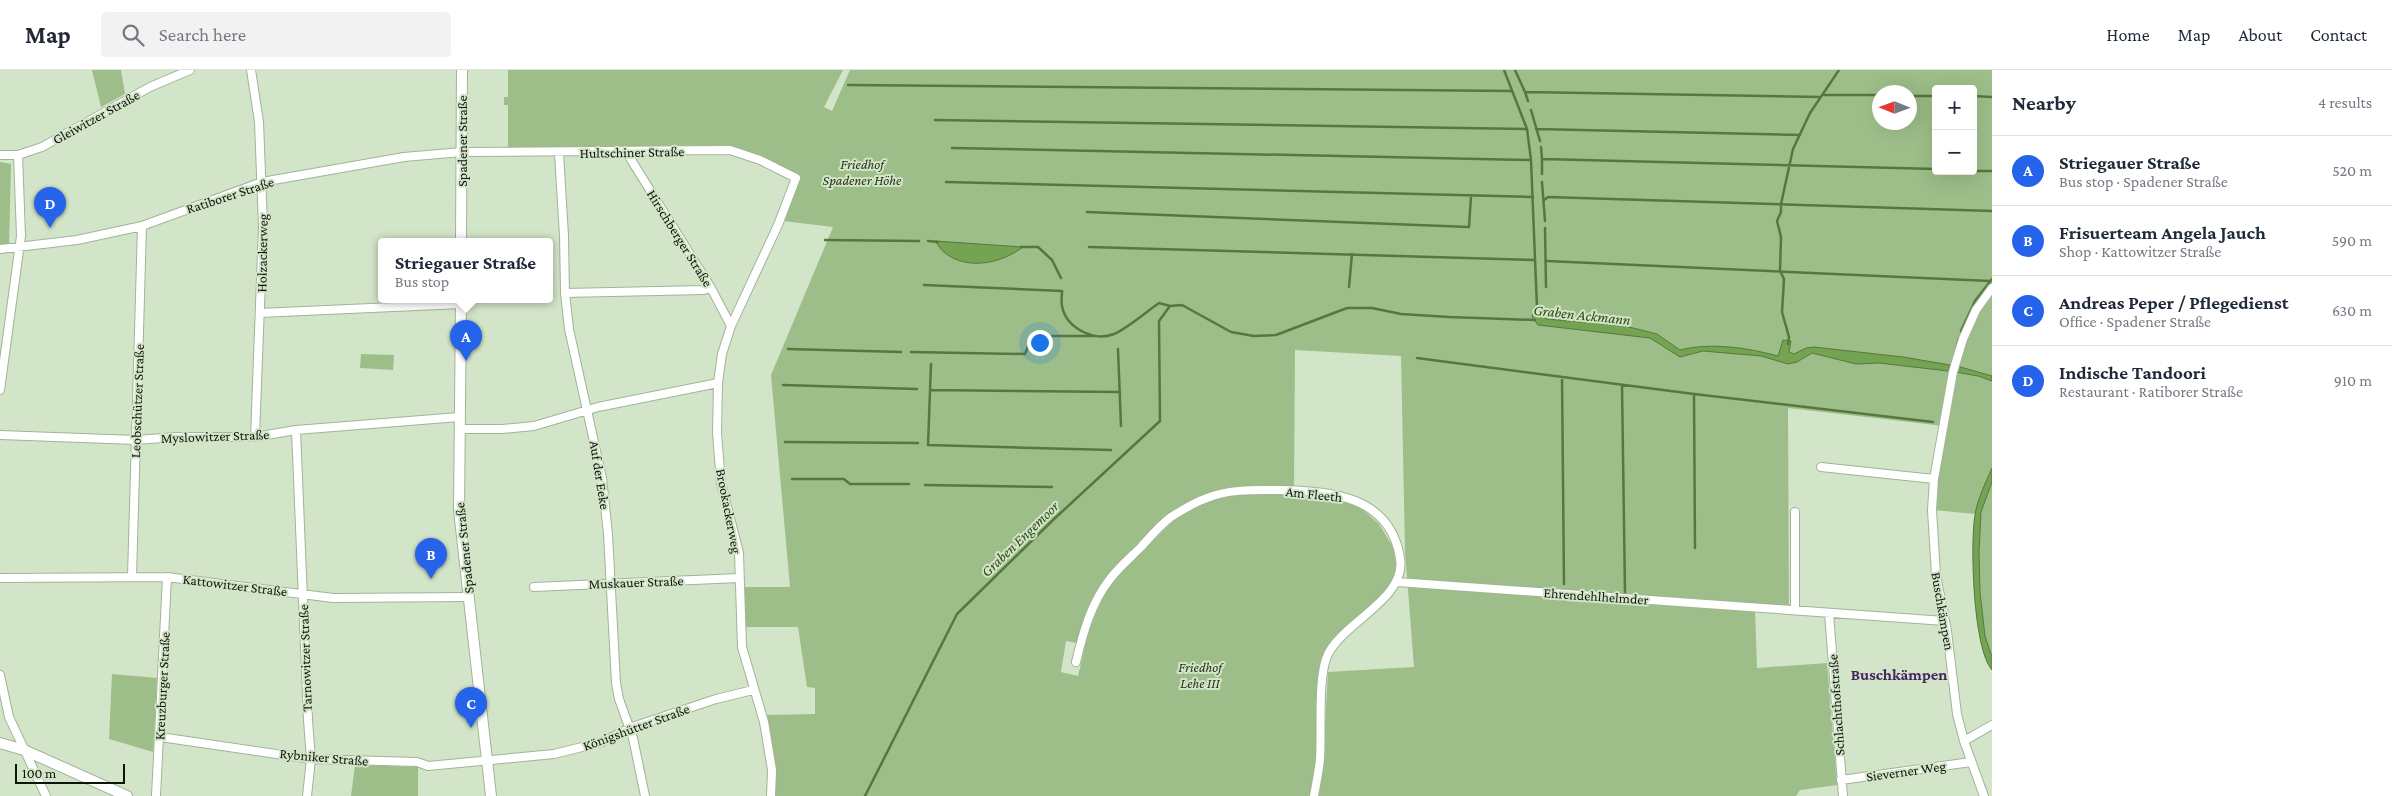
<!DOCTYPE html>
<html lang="en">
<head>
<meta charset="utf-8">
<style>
  :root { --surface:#fff; --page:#f2f2f3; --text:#1f2937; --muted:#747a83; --line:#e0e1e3; --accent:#2563eb }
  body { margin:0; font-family:"Crimson Pro",serif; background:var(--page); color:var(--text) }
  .controls { position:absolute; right:15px; top:15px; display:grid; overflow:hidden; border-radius:5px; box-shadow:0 5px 20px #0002 }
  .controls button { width:45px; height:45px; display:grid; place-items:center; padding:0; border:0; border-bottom:1px solid var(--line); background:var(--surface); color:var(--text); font:25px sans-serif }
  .compass { position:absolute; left:1872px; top:15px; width:45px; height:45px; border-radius:50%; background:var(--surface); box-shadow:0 5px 20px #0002; rotate:271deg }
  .scale { position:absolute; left:15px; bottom:12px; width:110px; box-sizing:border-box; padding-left:5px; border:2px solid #0f140b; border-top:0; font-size:14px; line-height:18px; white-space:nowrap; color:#0f140b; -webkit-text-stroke:4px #d3e5c9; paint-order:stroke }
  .you { position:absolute; left:1039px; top:272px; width:18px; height:18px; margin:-12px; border:4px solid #fff; border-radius:50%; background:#1a73e8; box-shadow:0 0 0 8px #1a73e833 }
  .badge { display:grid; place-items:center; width:32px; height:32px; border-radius:50%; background:var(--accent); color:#fff; font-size:16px; font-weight:700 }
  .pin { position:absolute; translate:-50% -41px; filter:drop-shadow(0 1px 2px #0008) }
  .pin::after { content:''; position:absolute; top:26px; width:18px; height:15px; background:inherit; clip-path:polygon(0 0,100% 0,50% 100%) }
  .popup { position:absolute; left:378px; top:168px; width:175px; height:65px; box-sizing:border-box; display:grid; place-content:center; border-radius:5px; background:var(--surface); filter:drop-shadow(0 1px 4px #0005); font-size:16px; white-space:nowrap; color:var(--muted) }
  .popup b { font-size:19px; color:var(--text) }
  .popup::after { content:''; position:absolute; left:50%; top:100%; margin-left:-10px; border:10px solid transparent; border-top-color:var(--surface) }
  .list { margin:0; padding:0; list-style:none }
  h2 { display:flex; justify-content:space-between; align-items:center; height:65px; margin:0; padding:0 20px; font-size:21px }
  h2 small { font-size:16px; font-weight:400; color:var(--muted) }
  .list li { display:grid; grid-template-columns:32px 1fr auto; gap:15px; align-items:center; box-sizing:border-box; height:70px; padding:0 20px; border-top:1px solid var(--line) }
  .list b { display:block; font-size:19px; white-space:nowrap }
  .list p { margin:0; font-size:16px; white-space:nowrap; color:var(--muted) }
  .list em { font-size:16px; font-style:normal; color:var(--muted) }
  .icon { flex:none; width:28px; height:28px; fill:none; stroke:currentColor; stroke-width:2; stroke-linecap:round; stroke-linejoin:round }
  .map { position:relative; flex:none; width:1992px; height:726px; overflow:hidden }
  header { display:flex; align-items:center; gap:30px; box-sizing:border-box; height:70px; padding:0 25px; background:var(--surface); border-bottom:1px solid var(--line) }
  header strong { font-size:24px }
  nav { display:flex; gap:28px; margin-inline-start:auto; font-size:18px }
  .search { width:350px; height:45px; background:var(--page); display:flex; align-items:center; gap:12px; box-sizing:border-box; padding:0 18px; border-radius:5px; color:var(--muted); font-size:19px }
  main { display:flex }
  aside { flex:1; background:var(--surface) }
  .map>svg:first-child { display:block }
</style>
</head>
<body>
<header>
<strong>Map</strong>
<div class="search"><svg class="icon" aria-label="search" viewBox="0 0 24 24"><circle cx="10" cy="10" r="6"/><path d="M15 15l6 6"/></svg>Search here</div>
<nav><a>Home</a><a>Map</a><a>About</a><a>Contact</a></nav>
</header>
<main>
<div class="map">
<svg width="1992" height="726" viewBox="0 0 1992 726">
  <rect width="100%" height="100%" fill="#d3e5c9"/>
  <path fill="#9dbe88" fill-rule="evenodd" d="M92 0H121L125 24 101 37Z
    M508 0H843L824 37 832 41 850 0H1992V306L1957 296 1967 303 1992 311V398L1975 444 1934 440 1944 356 1788 338 1789 542 1755 539 1757 598 1827 593 1837 715 1800 720 1796 726H1317L1323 692 1328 602 1414 597 1405 481 1401 286 1295 280 1294 417 1256 415 1209 424 1165 446 1109 503 1087 541 1077 573 1066 571 1061 602 1078 606 1093 542 1112 511 1175 449 1207 431 1252 422 1329 425 1359 436 1379 454 1393 477 1396 496 1393 511 1386 521 1347 556 1325 583 1318 690 1312 726H774L776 700 767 645 815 644V618L807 617 798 557H745L742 517H790L771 305 833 157 783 151 801 106 742 79 729 75 508 78V35H504V27H508ZM1936 19H1973V101H1936ZM1880 22H1910V52H1880Z
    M0 92 11 94 9 176 0 177Z
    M361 284 394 285 393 300 360 298Z
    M1992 412V587L1985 566 1980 522 1979 482 1981 442Z
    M112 604 157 608 153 682 109 669Z
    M355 695 418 697V726H351Z"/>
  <path fill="#74a352" stroke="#56783d" d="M935 171 1023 177C1002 193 968 201 945 183 941 180 938 175 935 171Z
    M1534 237H1539L1540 246 1547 249 1625 256 1657 264 1680 280C1711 272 1748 278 1778 286L1783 270 1791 271 1789 282 1794 284 1806 278 1814 277 1903 287 1950 295 1948 301 1879 293 1856 294 1812 283 1797 292 1788 294 1761 286 1703 281 1680 287 1650 268 1538 255 1532 247Z
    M1957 296 1992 306V311L1978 306 1955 302Z
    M1992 398V412L1981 442 1979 482 1980 522 1985 566 1992 587V600C1973 579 1970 474 1975 445 1977 430 1986 412 1992 398Z"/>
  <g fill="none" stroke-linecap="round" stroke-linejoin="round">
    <path stroke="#56783d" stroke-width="2.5" d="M1504 0 1527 59 1531 90 1537 238
      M1515 0 1525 22
      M848 15 1512 21
      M1824 25H1880
      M1910 26H1936
      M1973 26 1992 27
      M1528 31 1525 22 1821 27
      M1531 40 1540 71
      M935 50 1527 59
      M1536 59 1800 65
      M1541 77 1542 89
      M952 78 1531 90
      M1973 101H1992
      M1542 104V89L1936 99
      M946 112 1533 127
      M1542 112 1545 151
      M1544 130 1548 127 1992 141
      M1087 142 1469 157 1471 126
      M1545 158 1546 217
      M825 170 919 171
      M928 171 938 172
      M1021 177H1038L1052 190 1061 208
      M1089 177 1535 190
      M1547 191 1990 211
      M924 215 1062 221C1062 226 1061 231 1062 236 1066 258 1094 272 1114 264 1128 258 1146 242 1159 233L1170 236 1182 235 1231 262 1254 266 1276 265 1347 238H1372L1401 244 1449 247 1535 250
      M1349 217 1352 184
      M1961 261 1975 231 1992 209
      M1788 274 1789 267 1782 242 1784 209 1780 201 1781 167 1777 151 1781 142V134L1793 79 1810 43 1839 0
      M1957 276 1959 268
      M788 279 901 282
      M1118 279 1121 356
      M911 282 1025 284 1032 266H1094
      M1417 288 1694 324 1933 352
      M931 294 928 375 1111 380
      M1562 307 1564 514
      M783 315 917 319
      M1622 315 1625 523
      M930 320 1120 322
      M1694 324 1695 478
      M785 372 918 373
      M792 409H844L850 414H909
      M925 415 1052 417
      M865 726 957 544 1053 450 1160 351 1159 251 1170 236"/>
    <g stroke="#a2b398" stroke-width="10">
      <path id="minor" d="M251 0 259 52 263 156 255 367
        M630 82V88L711 218 731 256
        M559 83 564 166 565 223 569 259 602 408 608 464 616 613 619 629 633 668 645 726
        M0 85H18L42 77 150 17 190 0
        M0 179 77 170 142 156 262 112 404 87 462 82 730 80 760 90 796 108 778 155 731 256 722 284 718 313 717 363 721 413 739 483 742 577 764 652 772 700 771 726
        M565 223 704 220 711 218
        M260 243 460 234
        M0 320 21 166 18 85
        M459 359H502L534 356 598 337 718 313
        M296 360 308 650 311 689 307 726
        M0 365 136 370 176 367H255L296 360 459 347
        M1821 397 1934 409
        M1795 442V540
        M132 507 142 156
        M0 508 167 507 333 528 469 527
        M1397 512 1945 551
        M534 517 739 508
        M1829 543 1843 726
        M1076 592C1083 563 1091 533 1110 509 1119 497 1131 487 1141 477 1150 467 1160 455 1171 447 1182 440 1195 432 1207 428 1229 419 1255 420 1278 420 1330 421 1390 425 1400 488 1407 528 1345 551 1328 584 1317 606 1322 662 1320 689 1319 701 1316 714 1314 726
        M0 605 9 647 46 726
        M160 667 311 689 417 692 428 696 554 684 602 672 632 657 716 629 753 620
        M1964 671 1992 655
        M1841 710 1971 692
        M156 726 167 507
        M1984 726 1964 671 1957 644 1947 561 1936 505 1932 440 1934 409 1953 302 1963 269 1976 240 1992 218"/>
    </g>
    <g stroke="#a2b398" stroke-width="12">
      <path id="tertiary" d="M461 172 462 0
        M461 230 459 440 491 726
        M0 673 24 680 127 726"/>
    </g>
    <use href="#minor" stroke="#fff" stroke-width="8"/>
    <use href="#tertiary" stroke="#fff" stroke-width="10"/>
  </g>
  <g text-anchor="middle" stroke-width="4" stroke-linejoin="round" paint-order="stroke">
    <g font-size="14" fill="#0f140b" stroke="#d3e5c9">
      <text transform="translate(96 47) rotate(-29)" y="5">Gleiwitzer Straße</text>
      <text transform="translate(462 71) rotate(-90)" y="5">Spadener Straße</text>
      <text transform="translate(632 82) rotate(-1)" y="5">Hultschiner Straße</text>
      <text transform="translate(230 125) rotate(-18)" y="5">Ratiborer Straße</text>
      <text transform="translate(680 168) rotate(58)" y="5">Hirschberger Straße</text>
      <text transform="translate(262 183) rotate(-89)" y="5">Holzackerweg</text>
      <text transform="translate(137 331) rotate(-88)" y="5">Leobschützer Straße</text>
      <text transform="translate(215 366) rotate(-2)" y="5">Myslowitzer Straße</text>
      <text transform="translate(600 405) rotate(81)" y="5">Auf der Eeke</text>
      <text transform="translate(1314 424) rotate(6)" y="5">Am Fleeth</text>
      <text transform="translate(729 441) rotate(79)" y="5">Brookackerweg</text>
      <text transform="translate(464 478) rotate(-96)" y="5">Spadener Straße</text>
      <text transform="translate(636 512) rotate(-2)" y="5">Muskauer Straße</text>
      <text transform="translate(235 515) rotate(7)" y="5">Kattowitzer Straße</text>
      <text transform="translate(1596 526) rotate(4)" y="5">Ehrendehlhelmder</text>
      <text transform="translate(1943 541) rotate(80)" y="5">Buschkämpen</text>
      <text transform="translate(305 588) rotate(-92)" y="5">Tarnowitzer Straße</text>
      <text transform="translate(162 616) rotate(-87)" y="5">Kreuzburger Straße</text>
      <text transform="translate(1836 635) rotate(-94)" y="5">Schlachthofstraße</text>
      <text transform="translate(636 657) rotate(-20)" y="5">Königshütter Straße</text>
      <text transform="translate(324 687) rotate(5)" y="5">Rybniker Straße</text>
      <text transform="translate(1906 701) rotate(-8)" y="5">Sieverner Weg</text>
    </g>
    <g font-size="14" font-style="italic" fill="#223513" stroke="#d3e5c9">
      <text x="862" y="99">Friedhof<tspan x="862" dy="16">Spadener Höhe</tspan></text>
      <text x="1200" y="602">Friedhof<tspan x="1200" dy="16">Lehe III</tspan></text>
    </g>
    <g font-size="15" font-style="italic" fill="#2d4b12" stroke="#d3e5c9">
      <text transform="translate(1582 245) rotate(6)" y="5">Graben Ackmann</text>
      <text transform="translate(1020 469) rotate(-44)" y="5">Graben Engemoor</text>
    </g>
    <g font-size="16" font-weight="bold" fill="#442660" stroke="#d3e5c9">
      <text x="1899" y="610">Buschkämpen</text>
    </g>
  </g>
</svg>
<div class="controls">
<button>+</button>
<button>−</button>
</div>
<svg class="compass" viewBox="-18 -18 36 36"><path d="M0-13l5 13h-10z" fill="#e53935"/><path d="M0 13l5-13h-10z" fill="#747a83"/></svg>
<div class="scale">100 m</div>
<div class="you"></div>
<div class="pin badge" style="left:466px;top:291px">A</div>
<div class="popup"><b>Striegauer Straße</b>Bus stop</div>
<div class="pin badge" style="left:431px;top:509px">B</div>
<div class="pin badge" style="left:471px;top:658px">C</div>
<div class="pin badge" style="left:50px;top:158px">D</div>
</div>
<aside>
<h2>Nearby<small>4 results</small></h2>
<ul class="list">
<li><span class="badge">A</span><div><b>Striegauer Straße</b><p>Bus stop · Spadener Straße</p></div><em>520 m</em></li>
<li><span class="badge">B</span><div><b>Frisuerteam Angela Jauch</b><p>Shop · Kattowitzer Straße</p></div><em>590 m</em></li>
<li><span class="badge">C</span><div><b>Andreas Peper / Pflegedienst</b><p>Office · Spadener Straße</p></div><em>630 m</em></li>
<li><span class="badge">D</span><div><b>Indische Tandoori</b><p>Restaurant · Ratiborer Straße</p></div><em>910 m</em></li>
</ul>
</aside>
</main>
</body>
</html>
